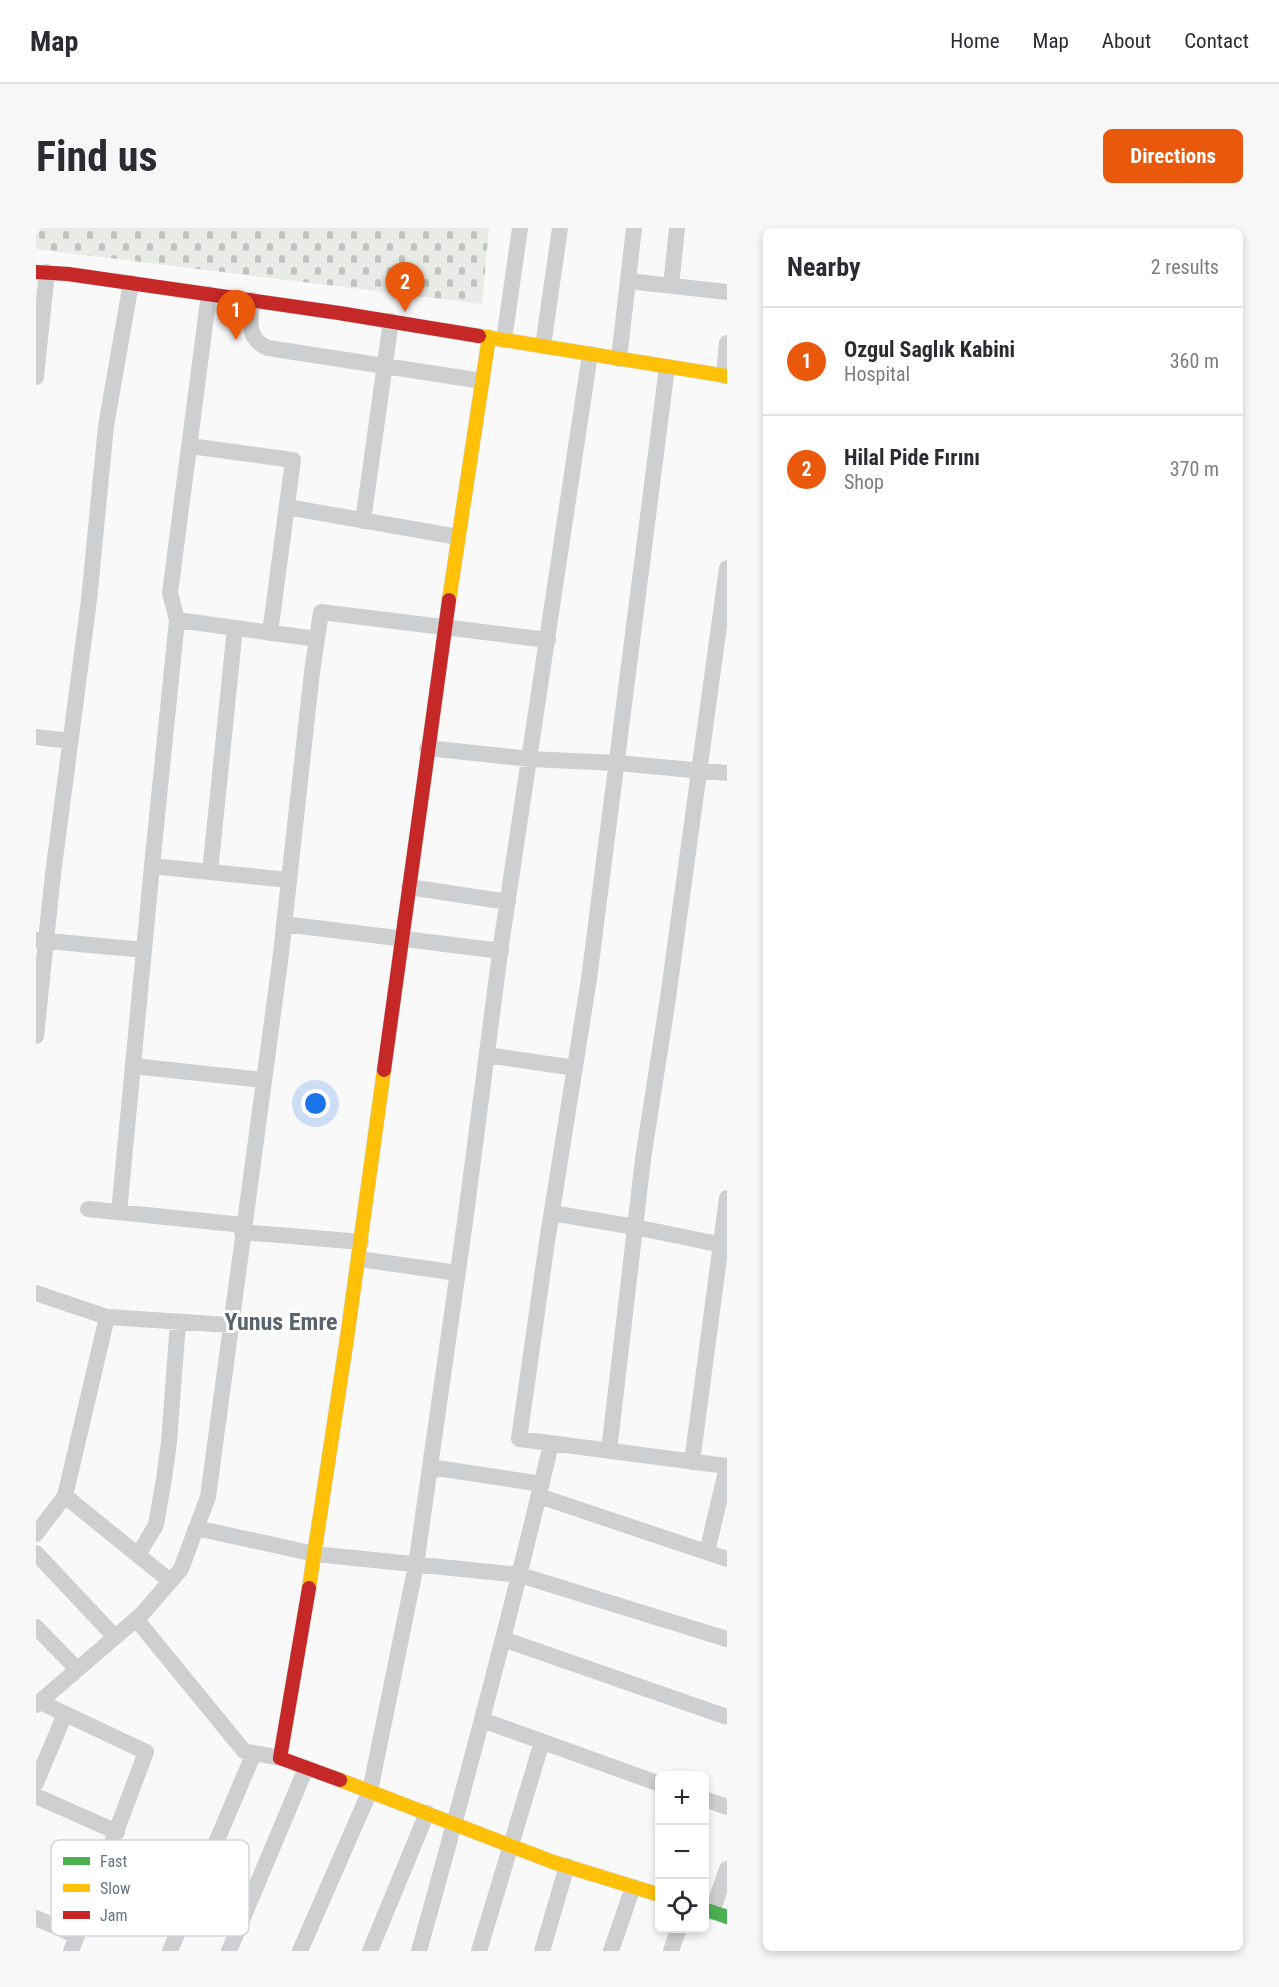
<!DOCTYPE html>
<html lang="en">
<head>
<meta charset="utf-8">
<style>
  :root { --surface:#fff; --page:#f7f7f7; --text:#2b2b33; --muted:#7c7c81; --line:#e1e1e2; --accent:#ea580c }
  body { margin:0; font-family:"Roboto Condensed",sans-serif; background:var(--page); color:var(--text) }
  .controls { position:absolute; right:18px; bottom:18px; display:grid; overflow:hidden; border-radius:9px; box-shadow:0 3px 9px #0003 }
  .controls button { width:54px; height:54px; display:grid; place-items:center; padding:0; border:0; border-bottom:2px solid var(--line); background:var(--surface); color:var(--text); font:30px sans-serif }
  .you { position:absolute; left:280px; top:876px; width:21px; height:21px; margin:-15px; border:4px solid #fff; border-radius:50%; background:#1a73e8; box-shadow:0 0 0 9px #1a73e833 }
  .badge { display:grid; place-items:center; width:39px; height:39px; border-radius:50%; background:var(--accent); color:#fff; font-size:20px; font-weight:700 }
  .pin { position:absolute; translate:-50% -50px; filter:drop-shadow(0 2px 3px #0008) }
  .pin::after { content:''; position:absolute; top:32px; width:21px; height:18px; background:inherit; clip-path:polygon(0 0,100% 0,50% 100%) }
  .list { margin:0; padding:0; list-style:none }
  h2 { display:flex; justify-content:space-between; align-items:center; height:78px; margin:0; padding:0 24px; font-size:26px }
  h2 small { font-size:20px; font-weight:400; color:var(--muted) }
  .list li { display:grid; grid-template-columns:39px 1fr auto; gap:18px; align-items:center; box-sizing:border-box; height:108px; padding:0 24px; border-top:2px solid var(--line) }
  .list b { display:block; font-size:22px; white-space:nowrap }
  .list p { margin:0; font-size:20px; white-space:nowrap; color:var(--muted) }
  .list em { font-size:20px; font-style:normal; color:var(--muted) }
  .icon { flex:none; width:33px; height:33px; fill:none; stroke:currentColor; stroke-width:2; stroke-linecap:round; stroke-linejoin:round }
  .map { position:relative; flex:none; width:691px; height:1723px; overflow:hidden; border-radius:9px }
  header { display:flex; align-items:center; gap:36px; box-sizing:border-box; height:84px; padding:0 30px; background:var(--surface); border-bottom:2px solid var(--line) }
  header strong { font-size:28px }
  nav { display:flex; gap:33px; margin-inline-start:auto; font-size:21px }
  .intro { display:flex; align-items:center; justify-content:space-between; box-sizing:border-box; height:144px; padding:0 36px }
  h1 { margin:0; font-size:42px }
  .button { padding:15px 27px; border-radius:9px; background:var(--accent); color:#fff; font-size:21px; font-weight:700 }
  main { display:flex; gap:36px; padding:0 36px }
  aside { flex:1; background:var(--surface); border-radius:9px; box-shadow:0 3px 9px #0003 }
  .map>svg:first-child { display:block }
</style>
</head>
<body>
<header>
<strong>Map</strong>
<nav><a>Home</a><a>Map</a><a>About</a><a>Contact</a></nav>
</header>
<div class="intro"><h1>Find us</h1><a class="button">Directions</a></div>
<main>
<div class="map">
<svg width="691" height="1723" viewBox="0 0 691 1723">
  <defs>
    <pattern id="cemetery-stones" width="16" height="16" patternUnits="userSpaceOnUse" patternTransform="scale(1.5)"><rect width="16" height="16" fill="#e8ebe6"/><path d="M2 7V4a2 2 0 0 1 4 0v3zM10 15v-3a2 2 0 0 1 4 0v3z" fill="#c0c3c0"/></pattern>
  </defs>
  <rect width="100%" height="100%" fill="#f9f9f9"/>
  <path fill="url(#cemetery-stones)" d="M0 0H453L446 76 0 21Z"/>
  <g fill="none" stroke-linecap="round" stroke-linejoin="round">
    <g stroke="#d5d6d7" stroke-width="15">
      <path id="fast" d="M668 1681 691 1689"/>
    </g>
    <g stroke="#d5d6d7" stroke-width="15">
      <path id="slow" d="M443 108 691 148
        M413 372 453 109
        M273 1360 311 1110 348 842
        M304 1552 517 1634 624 1667"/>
    </g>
    <g stroke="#d5d6d7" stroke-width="15">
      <path id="jam" d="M0 44 32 46 303 85 443 108
        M348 842 413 372
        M273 1360 244 1530 304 1552"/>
    </g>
    <path stroke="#cecfd0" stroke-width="16" d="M592 53 691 64
      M635 58 641 0
      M216 72C214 92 210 111 232 120L446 153
      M468 112 484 0
      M507 118 524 0
      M583 131 598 0
      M631 139 553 751 511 1014 483 1211 691 1238
      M688 148 691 115
      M0 149 11 44
      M154 218 257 232 234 405
      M251 279 422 309
      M327 293 355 93
      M141 392 281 411
      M0 509 34 513
      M391 520 494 531 580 535 691 545
      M116 638 253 652
      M174 644 199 400
      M373 659 472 674
      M248 696 465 723
      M1 712 108 722
      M0 808 17 646 53 372 70 198 95 55
      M451 827 539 840
      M97 838 227 852
      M52 981 207 997
      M83 984 116 638 141 392 134 365 173 66
      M516 985 599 999 691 1018
      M206 1004 325 1014
      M323 1031 422 1045
      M0 1065 71 1089 194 1097
      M573 1223 607 931 632 770 691 340
      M656 1234 691 970
      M394 1239 506 1256
      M29 1268 134 1353
      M503 1268 691 1331
      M160 1300 279 1326 484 1347 691 1411
      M0 1306 29 1268 71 1089
      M671 1324 691 1239
      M0 1325 79 1409
      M102 1327 120 1297 128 1251 133 1214 142 1094
      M100 1391 208 1523 244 1530
      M0 1399 41 1441
      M467 1411 691 1489
      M4 1474 110 1524 35 1723
      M0 1477 106 1386 145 1341 172 1269 244 734 276 444 285 384 512 412
      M446 1492 624 1556
      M0 1555 29 1486
      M0 1568 81 1604
      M668 1571 691 1579
      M676 1684 691 1641
      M0 1690 41 1708
      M134 1723 218 1525
      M193 1723 270 1540
      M264 1723 334 1563 380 1337 429 994 465 717 554 126
      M334 1723 391 1585
      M383 1723C430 1555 475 1386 515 1216
      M443 1723 506 1514
      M506 1723 531 1638
      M575 1723 597 1659
      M635 1723 643 1700"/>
    <use href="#fast" stroke="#4caf50" stroke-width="14"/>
    <use href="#slow" stroke="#ffc107" stroke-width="14"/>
    <use href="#jam" stroke="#c62828" stroke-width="14"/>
  </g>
  <g text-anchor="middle" stroke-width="6" stroke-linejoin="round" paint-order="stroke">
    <g font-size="24" font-weight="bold" fill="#57646e" stroke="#fff">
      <text x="245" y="1102">Yunus Emre</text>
    </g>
  </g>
  <rect x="15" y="1612" width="198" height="96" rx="9" fill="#fff" stroke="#d1d6da" stroke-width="1.5"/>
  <rect x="27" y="1629" width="27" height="8" fill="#4caf50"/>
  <rect x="27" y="1656" width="27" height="8" fill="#ffc107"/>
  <rect x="27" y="1683" width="27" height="8" fill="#c62828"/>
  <g font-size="16" fill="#657683">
    <text x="64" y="1639">Fast</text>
    <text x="64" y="1666">Slow</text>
    <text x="64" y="1693">Jam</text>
  </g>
</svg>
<div class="controls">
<button>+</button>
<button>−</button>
<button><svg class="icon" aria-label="locate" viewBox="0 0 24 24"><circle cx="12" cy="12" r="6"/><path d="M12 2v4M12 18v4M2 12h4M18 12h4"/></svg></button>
</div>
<div class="you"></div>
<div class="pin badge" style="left:200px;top:112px">1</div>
<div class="pin badge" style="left:369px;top:84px">2</div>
</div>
<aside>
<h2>Nearby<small>2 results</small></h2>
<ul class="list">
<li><span class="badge">1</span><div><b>Ozgul Saglık Kabini</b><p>Hospital</p></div><em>360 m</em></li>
<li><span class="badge">2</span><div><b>Hilal Pide Fırını</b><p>Shop</p></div><em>370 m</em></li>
</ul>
</aside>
</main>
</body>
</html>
